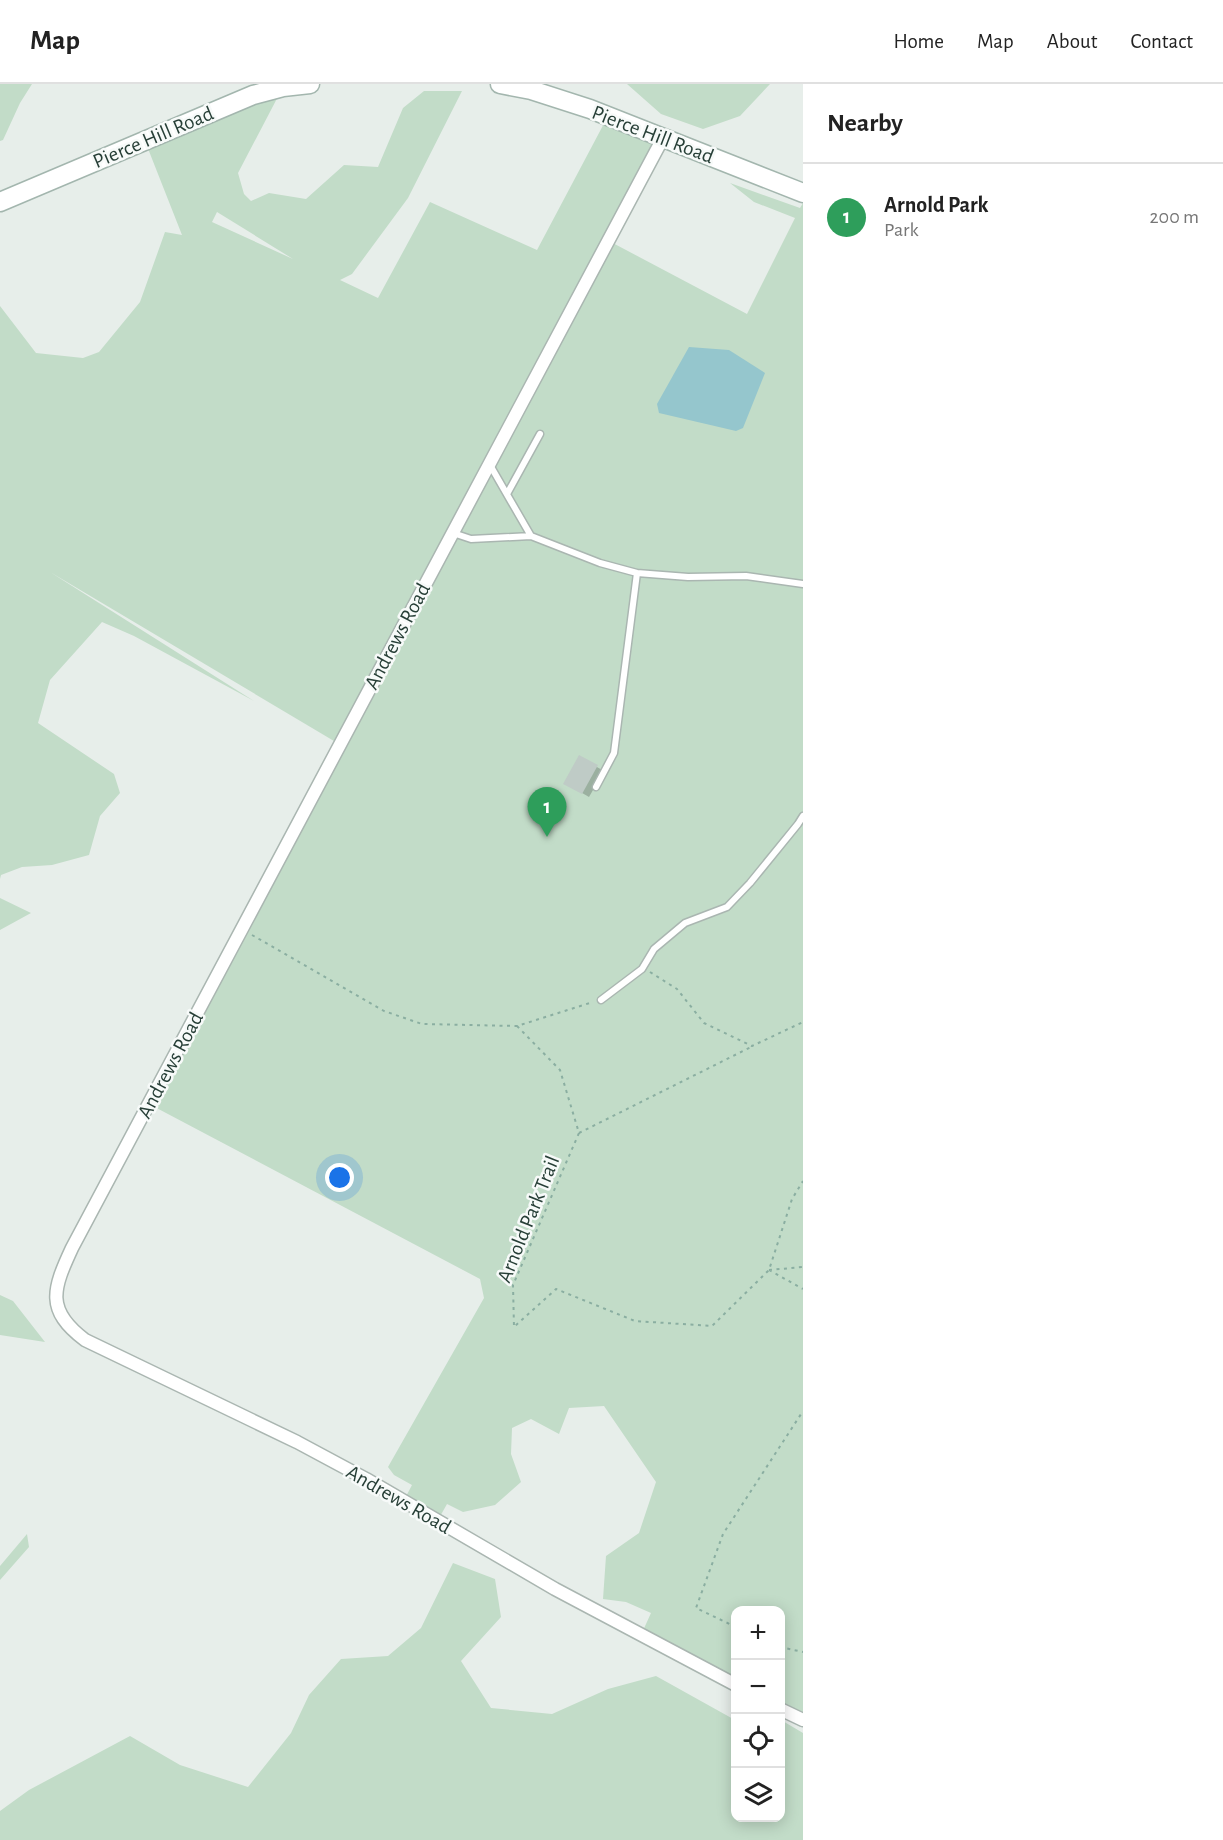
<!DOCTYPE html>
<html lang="en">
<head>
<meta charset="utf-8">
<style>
  :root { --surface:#fff; --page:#f6f6f6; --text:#222; --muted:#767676; --line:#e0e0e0; --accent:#794f44 }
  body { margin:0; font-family:"Alegreya Sans",sans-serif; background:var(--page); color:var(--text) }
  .controls { position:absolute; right:18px; bottom:18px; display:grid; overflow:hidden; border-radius:12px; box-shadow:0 3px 15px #0003 }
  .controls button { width:54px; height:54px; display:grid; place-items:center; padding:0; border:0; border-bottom:2px solid var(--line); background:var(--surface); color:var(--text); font:30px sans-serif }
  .you { position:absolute; left:340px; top:1094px; width:21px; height:21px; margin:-15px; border:4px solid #fff; border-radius:50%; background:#1a73e8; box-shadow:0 0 0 9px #1a73e833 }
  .badge { display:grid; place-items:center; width:39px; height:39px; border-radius:50%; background:var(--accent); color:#fff; font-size:20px; font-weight:700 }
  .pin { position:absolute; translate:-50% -50px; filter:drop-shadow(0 2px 3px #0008) }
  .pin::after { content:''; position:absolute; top:32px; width:21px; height:18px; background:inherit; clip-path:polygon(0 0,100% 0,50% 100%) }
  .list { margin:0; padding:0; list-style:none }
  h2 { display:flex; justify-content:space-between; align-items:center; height:78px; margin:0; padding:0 24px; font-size:26px }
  h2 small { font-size:20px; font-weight:400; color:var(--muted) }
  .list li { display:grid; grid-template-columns:39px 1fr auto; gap:18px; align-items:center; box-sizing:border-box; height:108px; padding:0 24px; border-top:2px solid var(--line) }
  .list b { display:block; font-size:22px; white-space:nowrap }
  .list p { margin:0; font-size:20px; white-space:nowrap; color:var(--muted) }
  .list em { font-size:20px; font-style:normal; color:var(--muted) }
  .icon { flex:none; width:33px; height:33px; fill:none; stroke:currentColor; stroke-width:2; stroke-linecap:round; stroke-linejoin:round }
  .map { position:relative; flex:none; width:803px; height:1756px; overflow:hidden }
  header { display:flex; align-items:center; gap:36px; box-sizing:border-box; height:84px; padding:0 30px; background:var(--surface); border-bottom:2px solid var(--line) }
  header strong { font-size:28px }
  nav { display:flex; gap:33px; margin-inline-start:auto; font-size:21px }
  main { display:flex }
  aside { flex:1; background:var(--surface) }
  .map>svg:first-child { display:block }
</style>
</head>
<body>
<header>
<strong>Map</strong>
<nav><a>Home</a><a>Map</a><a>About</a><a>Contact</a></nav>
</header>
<main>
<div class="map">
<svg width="803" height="1756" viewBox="0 0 803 1756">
  <rect width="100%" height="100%" fill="#e7eeea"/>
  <path fill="#c2dcc8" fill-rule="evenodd" d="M0 0H32L20 19 3 56 0 57Z
    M627 0H770L740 32 703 45 661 30Z
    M283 3 238 89 244 110 251 117 269 109 306 115 344 81 378 83 403 24 424 7H462L408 114 352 190 340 196 378 214 430 118 537 166 608 32 663 54 609 157 747 230 795 134 754 118 730 99 800 124 803 119V1636L781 1625 780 1526H736L735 1601 641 1551 651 1529 626 1518 603 1515 606 1472 639 1449 656 1398 604 1322 569 1324 559 1350 531 1335 512 1344 511 1370 521 1398 495 1421 463 1428 447 1420 438 1436 402 1420 412 1401 394 1391 388 1383 484 1214 480 1195 149 1020 339 660 50 488 254 617 134 552 102 538 50 596 38 639 114 690 120 709 100 732 89 771 52 781 22 783 1 791 0 795V222L36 269 83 274 99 268 140 218 165 148 182 151 145 57ZM217 128 293 175 212 138Z
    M0 814 31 829 0 846Z
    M0 1211 13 1217 45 1258 0 1251Z
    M27 1450 29 1463 0 1496V1482Z
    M453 1479 495 1495 501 1533 461 1577 491 1624 552 1630 608 1605 656 1592 735 1636 736 1734H780L781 1636 803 1649V1756H0V1727L29 1706 130 1652 180 1681 248 1703 291 1649 309 1611 341 1575 388 1572 421 1544Z"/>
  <path fill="#95c6cd" d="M689 263 729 266 765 289 743 344 736 347 659 329 657 320Z"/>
  <path fill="#0003" d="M579 673 604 687 589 713 565 699Z"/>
  <path fill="#bfcbc6" d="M579 671 598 681 582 710 563 700Z"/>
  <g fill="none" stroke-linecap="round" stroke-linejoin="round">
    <g stroke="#aab6b1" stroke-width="9">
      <path id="lane" d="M490 381 531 452
        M507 410 540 350
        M453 449 471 455 531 452 600 479 637 489 688 493 746 492 803 500
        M596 703 614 669 637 489
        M601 916 642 885 654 865 685 839 727 823 750 799 798 740 803 732"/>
    </g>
    <g stroke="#aab6b1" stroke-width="15">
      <path id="street" d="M663 54 72 1164C53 1205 45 1226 85 1256L297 1358 366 1395 555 1505 736 1601
        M780 1625 803 1636"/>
    </g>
    <g stroke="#a3b6ae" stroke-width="21">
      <path id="secondary" d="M500 0 531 6 590 25 803 109
        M0 118 253 11 283 3 310 0"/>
    </g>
    <path stroke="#8aaea1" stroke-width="2" stroke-dasharray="3 4.5" stroke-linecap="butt" d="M252 851 384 927 422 940 517 942 593 918
      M650 888 677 905 704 939 752 962 803 938
      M517 942 560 986 579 1049 513 1201 514 1243 556 1205 635 1237 712 1242 769 1186 792 1115 803 1097
      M579 1049 751 963
      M769 1186 803 1205
      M769 1186 803 1183
      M736 1543 696 1524 723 1450 803 1327
      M780 1563 803 1568"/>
    <use href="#lane" stroke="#fff" stroke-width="6"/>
    <use href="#street" stroke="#fff" stroke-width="12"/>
    <use href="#secondary" stroke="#fff" stroke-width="18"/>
  </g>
  <g text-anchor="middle" stroke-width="5" stroke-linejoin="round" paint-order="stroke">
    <g font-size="21" fill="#273f37" stroke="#f7faf9">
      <text transform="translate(653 50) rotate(21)" y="7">Pierce Hill Road</text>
      <text transform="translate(153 53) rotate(-23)" y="7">Pierce Hill Road</text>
      <text transform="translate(397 552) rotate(-62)" y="7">Andrews Road</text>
      <text transform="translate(170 981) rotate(-62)" y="7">Andrews Road</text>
      <text transform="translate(528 1135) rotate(-68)" y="7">Arnold Park Trail</text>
      <text transform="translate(399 1415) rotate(30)" y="7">Andrews Road</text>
    </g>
  </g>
</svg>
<div class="controls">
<button>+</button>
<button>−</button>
<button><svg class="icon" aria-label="locate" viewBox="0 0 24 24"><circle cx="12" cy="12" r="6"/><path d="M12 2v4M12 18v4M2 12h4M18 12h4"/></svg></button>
<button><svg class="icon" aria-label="layers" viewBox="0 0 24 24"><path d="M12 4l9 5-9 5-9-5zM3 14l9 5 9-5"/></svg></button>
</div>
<div class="you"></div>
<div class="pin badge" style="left:547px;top:753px;background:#2e9e5b">1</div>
</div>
<aside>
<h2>Nearby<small></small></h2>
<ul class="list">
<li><span class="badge" style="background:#2e9e5b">1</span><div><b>Arnold Park</b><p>Park</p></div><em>200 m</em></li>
</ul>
</aside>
</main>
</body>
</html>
